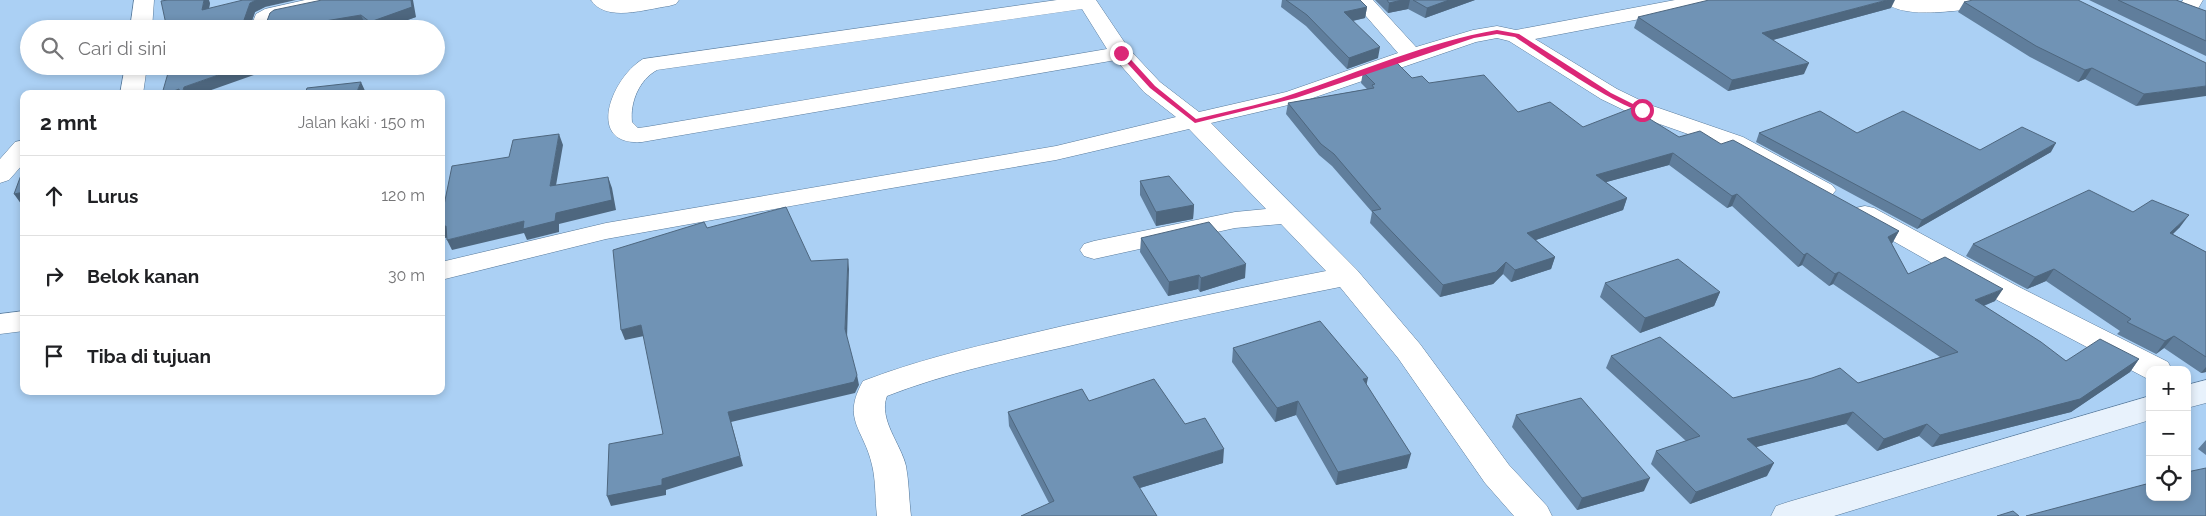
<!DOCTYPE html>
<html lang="id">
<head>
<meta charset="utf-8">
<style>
  :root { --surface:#fff; --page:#f2f2f2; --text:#202124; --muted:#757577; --line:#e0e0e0 }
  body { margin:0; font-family:Raleway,sans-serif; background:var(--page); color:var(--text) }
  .controls { position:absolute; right:15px; bottom:15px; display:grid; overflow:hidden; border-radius:10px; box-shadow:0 2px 8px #0003 }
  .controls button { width:45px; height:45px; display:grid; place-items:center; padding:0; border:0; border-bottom:1px solid var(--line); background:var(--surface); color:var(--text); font:25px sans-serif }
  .stop { position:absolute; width:15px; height:15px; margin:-11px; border:4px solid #db2777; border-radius:50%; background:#fff }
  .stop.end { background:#db2777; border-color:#fff; box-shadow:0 1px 5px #0008 }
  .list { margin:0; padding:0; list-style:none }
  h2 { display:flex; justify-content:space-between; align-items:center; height:65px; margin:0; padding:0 20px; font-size:21px }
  h2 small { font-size:16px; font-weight:400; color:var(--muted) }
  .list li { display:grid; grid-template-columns:32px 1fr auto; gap:15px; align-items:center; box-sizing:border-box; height:80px; padding:0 20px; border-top:1px solid var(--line) }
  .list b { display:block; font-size:19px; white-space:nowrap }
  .list em { font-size:16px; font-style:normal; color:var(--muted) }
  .icon { flex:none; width:28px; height:28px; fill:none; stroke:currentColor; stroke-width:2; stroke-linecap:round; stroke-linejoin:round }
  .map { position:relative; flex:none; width:2206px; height:516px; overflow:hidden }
  .search { position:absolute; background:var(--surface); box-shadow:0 2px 8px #0003; left:20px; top:20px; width:425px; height:55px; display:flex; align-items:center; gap:12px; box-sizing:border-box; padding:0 18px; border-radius:28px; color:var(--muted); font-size:19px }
  .panel { position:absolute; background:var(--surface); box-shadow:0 2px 8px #0003; left:20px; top:90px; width:425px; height:305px; border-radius:10px }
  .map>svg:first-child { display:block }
</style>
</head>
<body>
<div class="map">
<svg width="2206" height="516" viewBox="0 0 2206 516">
  <rect width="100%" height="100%" fill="#abd0f4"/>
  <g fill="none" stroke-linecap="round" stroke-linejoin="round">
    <g stroke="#597b9c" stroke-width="1">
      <path id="minor" d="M134 0H154L152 29H130Z
        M305 0H346L343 4 278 18 273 21 272 29H250L256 14 265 9Z
        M591 0H679L676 4 669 6C646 9 606 23 591 0Z
        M1057 0H1096L1129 49 1160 82 1199 112 1286 92 1398 53 1352 0H1373L1416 47 1473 30 1497 26 1516 30 1675 0H1718L1715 4 1708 6 1535 39 1617 89 1650 105 1743 137 1832 185 1836 190 1832 195 1823 198 1814 195 1725 147 1634 115 1601 99 1509 41 1497 38 1476 42 1301 102 1211 123 1357 270 1420 344 1509 465 1547 506 1552 516H1514L1485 483 1398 358 1340 287C1250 305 1159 324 1069 346 1008 360 946 373 887 396 878 419 901 444 906 466 909 482 909 500 911 516H877C875 500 876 481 872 465 864 429 841 420 863 381 928 356 996 342 1063 326 1151 307 1238 288 1326 271L1281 224 1235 228 1094 259 1084 256 1080 250 1084 244 1094 241 1235 212 1266 209 1189 129 1056 160 886 189 606 239 441 280V262L606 223 1056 146 1176 117 1144 92 1116 60 642 142C584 146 612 77 643 59ZM1082 9 1107 49 646 127 638 128 632 122C630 102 639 80 657 70Z
        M1884 0H2001L1998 4 1991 6C1968 9 1899 22 1884 0Z
        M2183 0H2203L2196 12 2189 14 2182 12 2179 8Z
        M125 66H147L143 94H120Z
        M24 140V163L9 180 0 183V159L15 142Z
        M1865 206 1874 208 2019 287 2168 362 2172 370H2150V379L2146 378 1999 301 1856 220 1852 214 1856 208Z
        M24 311V331L0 334V314Z"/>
    </g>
    <g stroke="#597b9c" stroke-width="1">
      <path id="secondary" d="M2206 380V403L2187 408V385Z
        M2150 396V420L1834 516H1771L1776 506 1788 502Z"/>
    </g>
    <use href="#minor" fill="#fff" fill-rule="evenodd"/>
    <use href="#secondary" fill="#e8f2fc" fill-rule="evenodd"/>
  </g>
  <path fill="#607e9c" d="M1282 0H1360L1367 7 1365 18 1353 21 1378 58 1347 69 1306 26 1281 7Z
    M1375 0H1475L1425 18 1408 9 1388 13Z
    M2089 0H2176L2206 11V56Z
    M1964 2 2205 62 2136 106 2085 79 2078 82 2030 57 1958 12Z
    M210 3 209 8 265 7 255 12 252 21H267L270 13 416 17 382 29H370L365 24 167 29Z
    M1891 8 1773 40 1804 74 1728 91 1634 28 1638 17Z
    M1363 72 1412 78 1429 83 1518 112 1583 127 1679 137 1721 144 1899 231 1892 244 1908 274 1995 301 1984 306 2066 361 2139 359 2130 372 2071 412 1932 447 1919 436 1877 451 1846 424 1756 447 1767 476 1690 504 1651 464 1656 451 1686 441 1606 368 1611 356 1733 398 1858 383 1940 357 1833 284 1829 286 1802 265 1798 267 1732 206 1727 208 1669 165 1606 182 1627 198 1623 210 1536 240 1555 257 1551 269 1511 282 1503 274 1493 284 1440 297 1370 223 1372 212 1332 166 1319 155 1286 114 1288 103 1367 89 1361 83Z
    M1759 133H1857L1980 150 2051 152 1917 229 1756 142Z
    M1140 181 1194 205 1193 219 1156 226 1140 195Z
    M2133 212 2180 227 2173 234 2206 252V372L2201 373 2164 348 2156 354 2117 334 2120 331 2046 281 2027 289 1966 256 1973 244Z
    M1141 238 1245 278 1200 292 1198 289 1168 296 1140 252Z
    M1605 283 1720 292 1714 306 1640 333 1600 297Z
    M1233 348 1367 386 1407 468 1336 485 1296 415 1275 422 1232 362Z
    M1089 401 1185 424 1223 463 1140 488 1049 503 1009 426 1008 412Z
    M1516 415 1644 491 1577 510 1512 427Z
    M2206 440V455L2198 449Z"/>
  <path fill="#4e677f" d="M204 0H209L210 3 207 19 202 10Z
    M256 0H296L265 7 255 12 249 29 244 20 250 3Z
    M411 0H413L416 17 382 29H373L370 22Z
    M1402 0H1410L1408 9 1388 13 1389 3Z
    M1449 0H1475L1425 18 1427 8Z
    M1887 0H1895L1891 8 1758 44 1762 33Z
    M1367 7 1365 18 1342 23 1344 12Z
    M361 15 365 24 338 29H277Z
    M1380 47 1378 58 1347 69 1349 58Z
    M1809 63 1804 74 1728 91 1732 80Z
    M244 66H263L262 72 200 94H182L184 87Z
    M2092 68 2085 79 2078 82 2085 70Z
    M361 82 366 93V94H356Z
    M2206 86V96L2136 106 2144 94Z
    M179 89 181 94H166Z
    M559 134 563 145 554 197 550 186Z
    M2056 143 2051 152 1917 229 1922 220Z
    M1673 153 1669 165 1592 186 1596 175Z
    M608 177 612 188 616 210 559 224V232L527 240 524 233 452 250 447 240 556 213Z
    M24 192V208L14 194Z
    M1737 194 1732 206 1727 208 1732 196Z
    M1627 198 1623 210 1524 244 1527 233Z
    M1194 205 1193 219 1156 226V212Z
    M2189 215 2180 227 2161 245 2170 233Z
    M446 226 451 237 445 238 441 231V227Z
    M1899 231 1892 243 1882 249 1888 237Z
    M1807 253 1802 265 1798 267 1804 255Z
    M1555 257 1551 269 1511 282 1515 270Z
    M848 259 849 269 847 339 845 329Z
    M1506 262 1503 274 1493 284 1440 297 1443 285Z
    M1246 264 1245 278 1200 292 1201 278Z
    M2054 269 2046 281 2027 289 2035 277Z
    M1839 272 1833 284 1829 286 1835 274Z
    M1199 275 1198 289 1168 296 1169 282Z
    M2003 289 1995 301 1967 312 1975 300Z
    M1720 292 1714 306 1640 333 1645 318Z
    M641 325 644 336 625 340 621 330Z
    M2174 336 2164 348 2156 354 2165 341Z
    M2139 359 2130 372 2071 412 1932 447 1940 435Z
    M2206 367V372L2201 373Z
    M857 375 859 385 855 393 731 422 743 466 666 490V495L611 506 607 496 662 479 728 412Z
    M1368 378 1365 391 1363 379Z
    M1298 401 1296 415 1275 422 1277 408Z
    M1853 412 1846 424 1741 451 1747 439Z
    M1927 424 1919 436 1877 451 1884 439Z
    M1224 449 1223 463 1133 490V477Z
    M1411 454 1407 468 1336 485 1338 472Z
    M1774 463 1767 476 1690 504 1696 492Z
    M1650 478 1644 491 1577 510 1582 498Z"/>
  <path fill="#7093b5" stroke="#4e677f" d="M168 0H204L202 10 243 0H256L250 3 244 20 267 21 270 13 274 10 322 0H411L412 7 370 22 361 15 277 29H167L161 1Z
    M1286 0H1360L1367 7 1344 12 1380 47 1349 58 1307 15Z
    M1387 0H1402L1389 3Z
    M1413 0H1449L1427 8Z
    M1709 0H1887L1762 33 1809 63 1732 80 1638 17Z
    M1973 0H2078L2206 63V86L2144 94 2092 68 2085 70 2036 46 1964 2Z
    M2118 0H2176L2206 11V41Z
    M1395 61 1412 78 1422 76 1429 83 1484 75 1518 112 1550 102 1583 127 1632 108 1679 137 1700 131 1721 144 1733 140 1899 231 1888 237 1908 274 1945 257 2003 289 1975 300 2041 342 2066 361 2100 339 2139 359 2080 399 1940 435 1927 424 1884 439 1853 412 1747 439 1774 463 1696 492 1656 451 1700 436 1611 356 1660 337 1733 398 1812 378 1840 368 1858 383 1958 352 1839 272 1835 274 1807 253 1804 255 1737 194 1732 196 1673 153 1596 175 1627 198 1527 233 1555 257 1515 270 1506 262 1496 272 1443 285 1372 211 1381 209 1334 154 1321 144 1288 103 1374 88 1372 85 1375 84 1363 72Z
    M170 66H244L184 87 182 94H180L179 89 166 94H162Z
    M361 82 356 94H305L307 88Z
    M1820 111 1857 133 1903 111 1980 150 2022 127 2056 143 1922 220 1759 133Z
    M559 134 550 186 608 177 612 200 556 213 555 221 523 229 524 221 447 240 446 226 441 227V220L452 166 509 157 513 140Z
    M24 167V192L14 194Z
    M1169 176 1194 205 1156 212 1140 181Z
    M2089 190 2133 212 2152 200 2189 215 2170 233 2206 252V357L2174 336 2165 341 2127 322 2131 319 2054 269 2035 277 1973 244Z
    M786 207 811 261 848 259 845 329 857 375 854 382 728 412 740 456 662 479V485L607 496 609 444 663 434 641 325 621 330 613 250 704 222 707 228Z
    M1209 222 1246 264 1201 278 1199 275 1169 282 1141 238Z
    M1678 259 1720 292 1645 318 1605 283Z
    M1320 321 1368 378 1363 379 1411 454 1338 472 1298 401 1277 408 1233 348Z
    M1154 379 1185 424 1205 418 1224 449 1133 477 1157 516H1021L1054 501 1008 412 1082 389 1089 401Z
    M1581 398 1650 478 1582 498 1516 415Z
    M2206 468V516H2026L2150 483V497H2187V472Z
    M2013 511 2019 516H1997Z"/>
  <path fill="#db2777" d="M1497 30 1519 34 1611 93 1645 110C1633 118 1532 48 1515 37L1497 34 1474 38 1296 98 1195 123 1150 88 1118 53 1124 52 1155 86 1196 119C1228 111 1261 105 1293 94 1360 72 1427 42 1497 30Z"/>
</svg>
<div class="controls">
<button>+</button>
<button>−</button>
<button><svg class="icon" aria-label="locate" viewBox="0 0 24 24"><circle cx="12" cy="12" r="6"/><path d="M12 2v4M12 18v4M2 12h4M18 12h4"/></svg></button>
</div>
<div class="stop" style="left:1642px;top:110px"></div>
<div class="stop end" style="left:1121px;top:53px"></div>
<div class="search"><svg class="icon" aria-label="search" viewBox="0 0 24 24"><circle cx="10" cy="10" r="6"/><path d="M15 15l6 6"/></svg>Cari di sini</div>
<section class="panel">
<h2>2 mnt<small>Jalan kaki · 150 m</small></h2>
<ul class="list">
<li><svg class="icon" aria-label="ahead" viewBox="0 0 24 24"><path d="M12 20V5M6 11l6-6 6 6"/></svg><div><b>Lurus</b></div><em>120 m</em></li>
<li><svg class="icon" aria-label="right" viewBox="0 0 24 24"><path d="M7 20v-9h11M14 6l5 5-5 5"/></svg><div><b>Belok kanan</b></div><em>30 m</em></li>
<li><svg class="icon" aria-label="arrive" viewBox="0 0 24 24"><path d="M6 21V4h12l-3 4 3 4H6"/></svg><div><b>Tiba di tujuan</b></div></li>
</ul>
</section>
</div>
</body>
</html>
